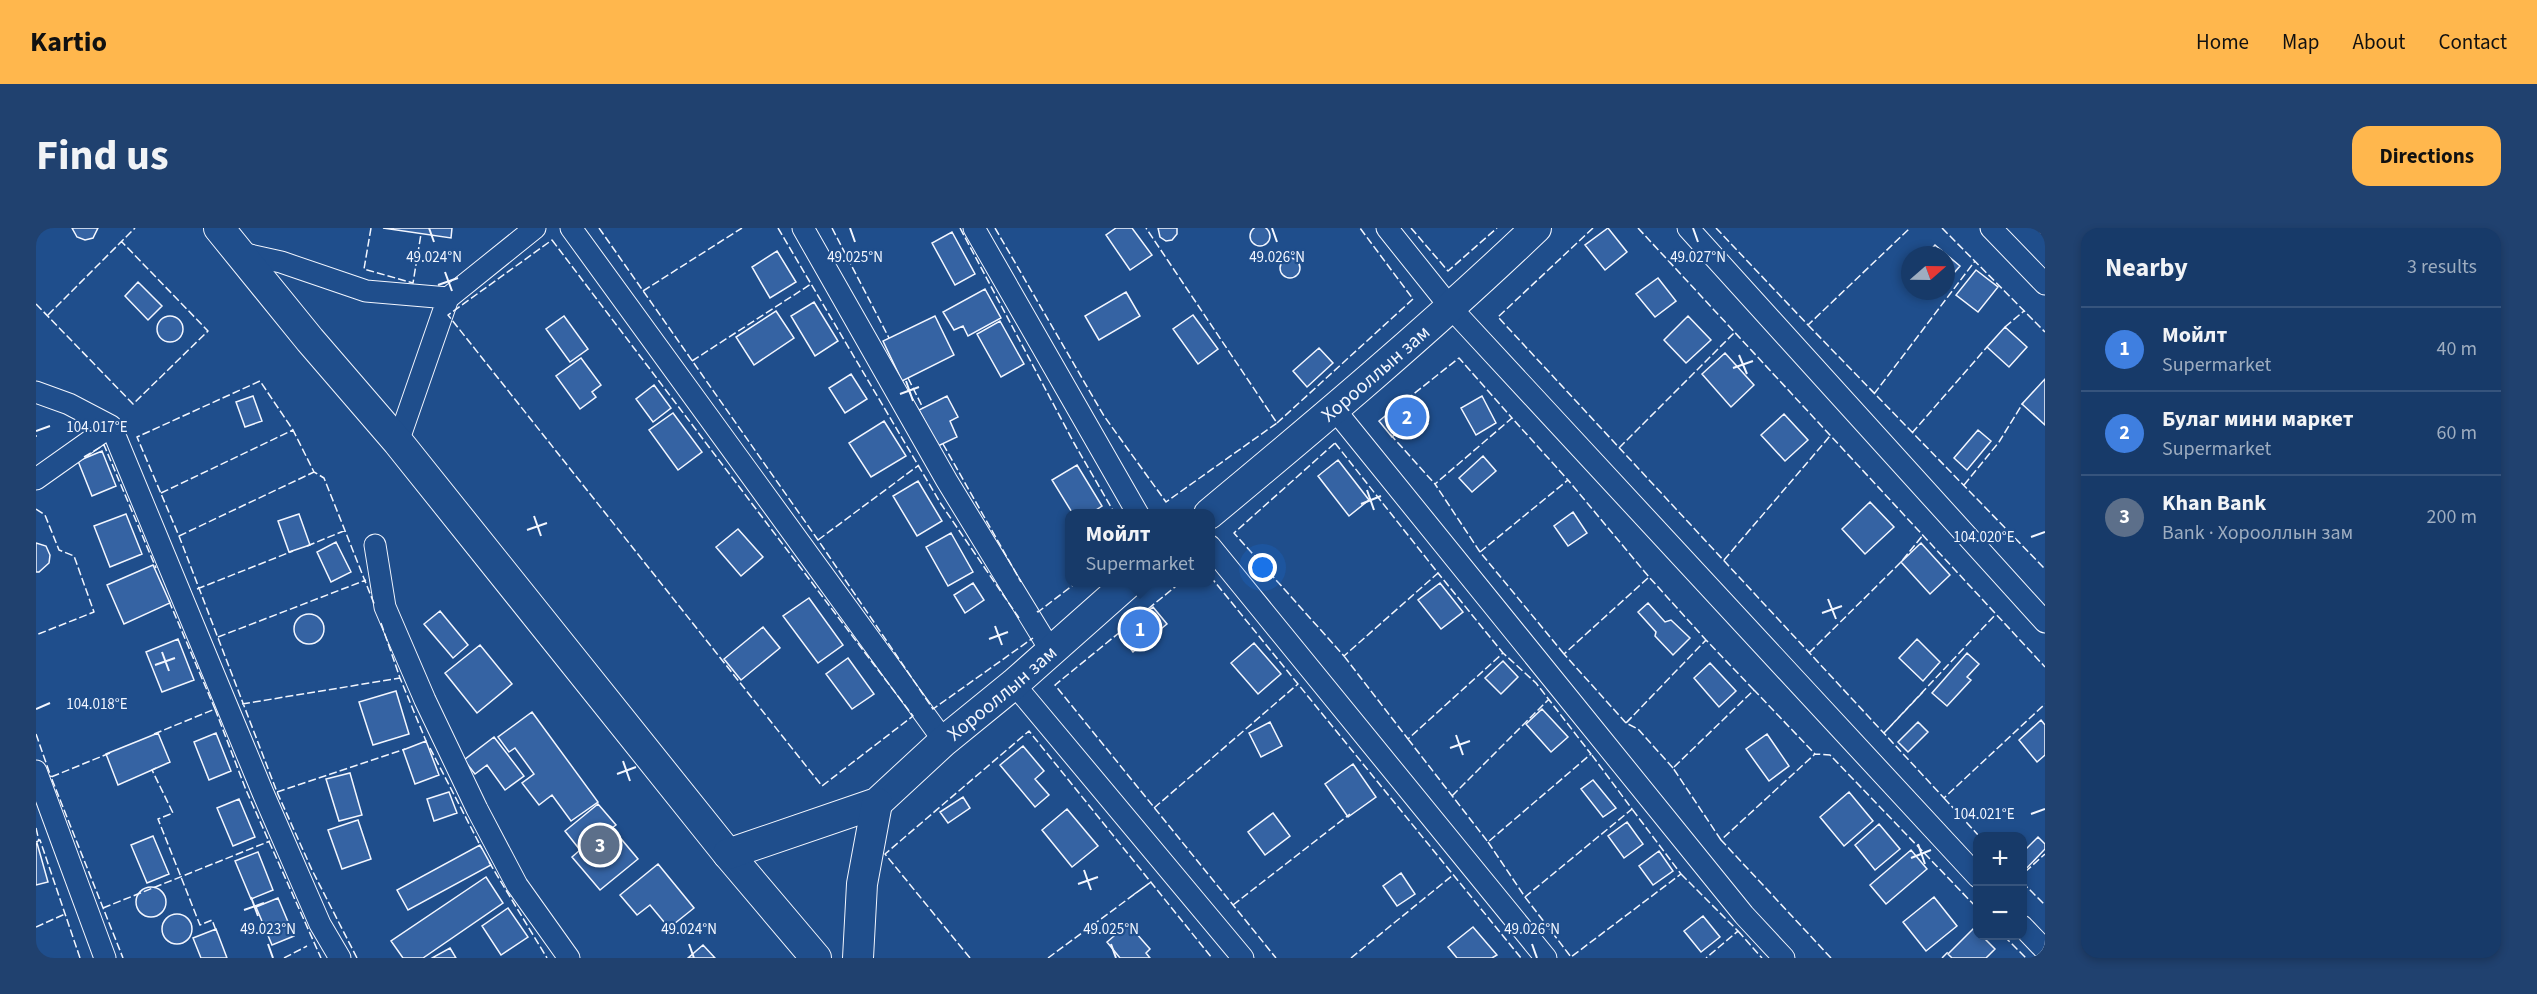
<!DOCTYPE html>
<html lang="en">
<head>
<meta charset="utf-8">
<style>
  :root { --surface:#173a69; --page:#20416f; --text:#f1f3f6; --muted:#9eadc0; --line:#36547d; --accent:#ffb74d }
  body { margin:0; font-family:"Source Sans 3",sans-serif; background:var(--page); color:var(--text) }
  .controls { position:absolute; right:18px; bottom:18px; display:grid; overflow:hidden; border-radius:12px; box-shadow:0 3px 9px #0003 }
  .controls button { width:54px; height:54px; display:grid; place-items:center; padding:0; border:0; border-bottom:2px solid var(--line); background:var(--surface); color:var(--text); font:30px sans-serif }
  .compass { position:absolute; left:1865px; top:18px; width:54px; height:54px; border-radius:50%; background:var(--surface); box-shadow:0 3px 9px #0003; rotate:70deg }
  .you { position:absolute; left:1227px; top:340px; width:21px; height:21px; margin:-15px; border:4px solid #fff; border-radius:50%; background:#1a73e8; box-shadow:0 0 0 9px #1a73e833 }
  .badge { display:grid; place-items:center; width:39px; height:39px; border-radius:50%; background:var(--accent); color:#fff; font-size:20px; font-weight:700 }
  .pin { position:absolute; translate:-50% -50%; border:3px solid #fff; box-shadow:0 2px 6px #0006 }
  .popup { position:absolute; left:1029px; top:281px; width:150px; height:78px; box-sizing:border-box; display:grid; place-content:center; border-radius:12px; background:var(--surface); filter:drop-shadow(0 2px 4px #0005); font-size:20px; white-space:nowrap; color:var(--muted) }
  .popup b { font-size:22px; color:var(--text) }
  .popup::after { content:''; position:absolute; left:50%; top:100%; margin-left:-12px; border:12px solid transparent; border-top-color:var(--surface) }
  .list { margin:0; padding:0; list-style:none }
  h2 { display:flex; justify-content:space-between; align-items:center; height:78px; margin:0; padding:0 24px; font-size:26px }
  h2 small { font-size:20px; font-weight:400; color:var(--muted) }
  .list li { display:grid; grid-template-columns:39px 1fr auto; gap:18px; align-items:center; box-sizing:border-box; height:84px; padding:0 24px; border-top:2px solid var(--line) }
  .list b { display:block; font-size:22px; white-space:nowrap }
  .list p { margin:0; font-size:20px; white-space:nowrap; color:var(--muted) }
  .list em { font-size:20px; font-style:normal; color:var(--muted) }
  .map { position:relative; flex:none; width:2009px; height:730px; overflow:hidden; border-radius:18px }
  header { display:flex; align-items:center; gap:36px; box-sizing:border-box; height:84px; padding:0 30px; background:var(--accent); color:#111 }
  header strong { font-size:28px }
  nav { display:flex; gap:33px; margin-inline-start:auto; font-size:21px }
  .intro { display:flex; align-items:center; justify-content:space-between; box-sizing:border-box; height:144px; padding:0 36px }
  h1 { margin:0; font-size:42px }
  .button { padding:15px 27px; border-radius:18px; background:var(--accent); color:#111; font-size:21px; font-weight:700 }
  main { display:flex; gap:36px; padding:0 36px }
  aside { flex:1; background:var(--surface); border-radius:18px; box-shadow:0 3px 9px #0003 }
  .map>svg:first-child { display:block }
</style>
</head>
<body>
<header>
<strong>Kartio</strong>
<nav><a>Home</a><a>Map</a><a>About</a><a>Contact</a></nav>
</header>
<div class="intro"><h1>Find us</h1><a class="button">Directions</a></div>
<main>
<div class="map">
<svg width="2009" height="730" viewBox="0 0 2009 730">
  <rect width="100%" height="100%" fill="#1f4e8c"/>
  <path fill="#3563a3" stroke="#f2f6ff" stroke-width="1.5" d="M1214 8a10 10 0 1 1 20 0a10 10 0 1 1-20 0Z
    M36 0H62L57 10 49 12 41 9Z
    M347 0H416L415 10Z
    M1080 0H1096L1116 27 1094 42 1070 7Z
    M1122 0H1141V6L1136 12 1130 13 1124 9Z
    M1572 0 1591 24 1569 42 1549 17Z
    M916 4 939 46 919 57 896 15Z
    M1899 17 1924 38 1910 54V27H1890Z
    M741 23 760 54 734 70 716 39Z
    M1244 40a10 10 0 1 1 20 0a10 10 0 1 1-20 0Z
    M1940 42 1962 59 1942 84 1920 67Z
    M1622 50 1640 73 1619 89 1600 66Z
    M102 54 126 78 112 92 89 68Z
    M949 61 965 90 932 108 927 98 918 102 907 84Z
    M1090 64 1104 88 1063 112 1049 88Z
    M778 74 802 113 779 128 755 88Z
    M740 83 758 110 718 137 700 109Z
    M1157 87 1182 121 1162 136 1137 101Z
    M528 88 552 121 534 134 510 101Z
    M899 88 918 127 866 153 847 113Z
    M1652 88 1675 112 1650 135 1628 112Z
    M121 101a13 13 0 1 1 26 0a13 13 0 1 1-26 0Z
    M964 93 988 136 965 149 941 106Z
    M1969 99 1991 119 1973 139 1951 119Z
    M1283 120 1297 135 1271 159 1257 143Z
    M1689 125 1718 157 1695 179 1666 146Z
    M545 130 565 157 556 164 560 169 544 181 520 148Z
    M815 146 831 171 809 185 793 160Z
    M2009 151V197L1986 176Z
    M618 157 635 180 617 194 600 171Z
    M217 168 226 193 209 199 200 174Z
    M911 168 922 189 914 193 921 209 902 218 883 182Z
    M1446 168 1460 195 1440 207 1425 180Z
    M1371 170 1392 196 1375 210 1367 200 1356 209 1343 193Z
    M637 185 666 224 642 242 613 202Z
    M1748 186 1772 212 1749 233 1725 207Z
    M848 193 870 228 835 249 813 215Z
    M1942 202 1955 213 1931 242 1918 230Z
    M66 223 80 258 56 268 42 233Z
    M1447 228 1460 243 1436 264 1423 250Z
    M1302 232 1333 272 1313 288 1282 248Z
    M1041 237 1066 278 1054 286H1037L1016 252Z
    M882 253 906 293 881 308 857 268Z
    M1834 274 1858 299 1829 326 1806 301Z
    M1537 284 1551 305 1532 318 1518 298Z
    M90 286 106 326 74 339 58 298Z
    M263 286 274 317 253 324 242 293Z
    M702 301 727 329 705 348 680 319Z
    M915 305 937 344 912 358 890 319Z
    M300 314 315 344 295 354 281 324Z
    M0 315 10 318 14 327 13 335 3 344H0Z
    M1885 315 1914 347 1894 366 1865 334Z
    M117 337 134 375 88 396 71 357Z
    M937 355 948 372 929 385 918 367Z
    M1404 355 1427 384 1405 401 1382 372Z
    M773 370 807 417 782 435 747 388Z
    M1612 375 1629 394 1635 392 1654 410 1637 427 1619 408 1620 404 1602 384Z
    M1117 379 1131 396 1097 424 1083 406Z
    M404 383 432 417 417 430 388 396Z
    M258 401a15 15 0 1 1 30 0a15 15 0 1 1-30 0Z
    M727 399 744 420 705 452 688 431Z
    M142 411 158 452 126 464 110 424Z
    M1881 411 1904 434 1887 453 1863 430Z
    M1218 415 1245 446 1222 466 1195 435Z
    M444 417 476 456 441 485 409 445Z
    M1931 425 1943 436 1931 449 1935 452 1911 478 1896 465Z
    M812 430 838 466 816 481 790 446Z
    M1467 433 1482 449 1465 466 1449 450Z
    M1674 435 1700 463 1683 479 1658 450Z
    M360 463 373 506 337 517 323 474Z
    M1506 481 1532 509 1515 524 1490 496Z
    M496 484 562 574 535 593 516 567 503 577 486 555 498 546 479 520 473 524 462 509Z
    M2005 492 2009 497V527L2001 534 1983 512Z
    M1234 494 1246 518 1225 529 1213 505Z
    M1882 494 1892 504 1872 524 1862 514Z
    M122 505 134 534 82 557 70 526Z
    M180 505 195 543 173 552 158 514Z
    M1731 506 1753 538 1733 553 1710 521Z
    M458 509 488 548 469 562 451 537 439 546 428 532Z
    M390 513 403 547 379 556 367 522Z
    M987 518 1008 543 999 551 1013 567 999 579 964 537Z
    M1317 536 1340 569 1312 589 1289 556Z
    M314 545 326 587 303 593 290 551Z
    M1557 552 1580 580 1567 589 1545 561Z
    M413 564 421 585 398 593 391 571Z
    M1813 564 1837 593 1808 618 1784 589Z
    M927 569 934 580 912 595 904 584Z
    M203 571 219 609 197 618 181 580Z
    M562 576 580 597 576 600 602 631 564 662 536 629 544 622 529 603Z
    M1031 581 1062 618 1036 639 1006 602Z
    M1237 585 1254 608 1229 627 1212 604Z
    M322 592 335 631 306 641 292 602Z
    M1591 594 1607 616 1588 630 1572 608Z
    M1843 596 1864 621 1839 642 1819 617Z
    M117 608 133 646 111 655 95 617Z
    M2002 609 2009 616V621L1986 645V625Z
    M1 615 12 654 0 657V616Z
    M444 617 455 637 372 682 361 662Z
    M1875 622 1891 641 1850 676 1834 657Z
    M1623 623 1637 643 1617 657 1603 638Z
    M222 624 237 662 215 671 199 633Z
    M622 636 658 680 633 700 614 677 601 687 584 667Z
    M1365 645 1379 666 1361 678 1347 658Z
    M450 649 467 675 387 730H367L355 713Z
    M100 674a15 15 0 1 1 30 0a15 15 0 1 1-30 0Z
    M1898 669 1921 698 1890 723 1867 694Z
    M242 670 258 708 236 717 220 679Z
    M472 680 492 709 465 727 446 698Z
    M126 701a15 15 0 1 1 30 0a15 15 0 1 1-30 0Z
    M1667 688 1684 709 1665 724 1648 703Z
    M1092 696 1114 721 1110 725 1114 730H1084L1071 714Z
    M1437 699 1461 727 1456 730H1421L1412 719Z
    M1938 700 1942 708H1946L1959 721 1950 730H1916L1912 726Z
    M180 701 191 730H165L157 710Z
    M667 717 679 730H652Z
    M414 720 420 730H396Z"/>
  <g fill="none" stroke-linecap="round" stroke-linejoin="round">
    <g stroke="#f2f6ff" stroke-width="23">
      <path id="street" d="M535 0 908 513
        M767 0 911 253 1015 423
        M938 0 1102 286
        M1351 0 1415 80 1942 649
        M1652 0 2009 394
        M1955 0 2009 56
        M205 25 245 34 330 63 412 70
        M0 164 33 176 75 198 227 565 284 696 304 730
        M1299 182 1708 687 1748 730
        M362 214 412 70 499 0
        M0 251 75 198
        M339 317 349 379 389 472 441 581 481 657 533 730
        M1174 318 1510 730
        M978 456 1207 730
        M0 543 69 730
        M1986 698 2009 722"/>
    </g>
    <g stroke="#f2f6ff" stroke-width="32">
      <g id="secondary">
        <path d="M183 0 274 112 362 214 692 626 780 730"/>
        <path id="s1" d="M1173 286C1285 193 1395 100 1500 0"/>
        <path id="s2" d="M692 626 841 575 908 513 978 456 1093 354"/>
        <path d="M822 730 826 656 841 575"/>
      </g>
    </g>
    <use href="#street" stroke="#1f4e8c" stroke-width="21"/>
    <use href="#secondary" stroke="#1f4e8c" stroke-width="30"/>
    <path stroke="#f2f6ff" stroke-width="1.5" stroke-dasharray="8 3" stroke-linecap="butt" d="M335 0 328 41 377 55 385 6
      M563 0 782 312 897 481 997 410
      M742 0 905 276 983 390
      M796 0 853 110
      M924 0 1038 215 1079 286
      M959 0 1068 188 1130 274 1241 195 1110 0
      M1375 0 1412 43 1461 0
      M1557 0 1462 89 1908 570 2009 476
      M1602 0 2009 439
      M1680 0 1772 97 1874 0
      M1906 0 2009 104
      M2000 0 2009 9
      M0 8 7 0
      M516 12 877 488 786 558 412 87Z
      M607 63 706 0
      M0 76 97 176 172 103 85 13
      M12 87 99 0
      M1772 97 2009 341
      M1969 99 1988 83
      M656 133 775 56
      M872 150 887 180
      M1838 166 1939 33
      M1370 172 1423 130 1476 190
      M1241 195 1377 71 1324 0
      M1876 205 1951 119
      M1354 206 1399 256
      M0 207V209
      M1299 215 1402 345 1308 428 1198 305Z
      M907 216 985 354
      M1583 220 1699 104
      M48 229 68 217 120 340
      M1928 257 1963 214 1987 175
      M125 265 257 202
      M0 281 9 287 23 322 38 328 58 384 0 407
      M143 308 278 244
      M782 312 883 237
      M271 318 310 302
      M1444 324 1399 256 1476 190 1532 252
      M1688 332 1794 208
      M1174 348 1485 730
      M161 361 257 323
      M133 373 179 481
      M1112 381 1145 354
      M1001 383 1002 384 1041 354
      M345 395 364 450 390 513
      M1084 404 1019 457 1240 730
      M182 409 330 352
      M1773 425 1865 334 1887 307
      M1528 426 1444 324 1532 252 1613 349
      M1308 428 1372 511 1467 425 1402 345
      M1887 464 1848 505 1960 386
      M206 476 364 450
      M1590 495 1528 426 1613 349 1670 412
      M0 506 15 549
      M118 506 179 481 210 562 285 730
      M1372 511 1452 614 1555 526 1500 455 1467 425
      M394 520 446 621
      M74 525 15 549 87 730
      M120 540 116 542 137 585 122 591 164 697 176 692 181 705
      M1637 540 1602 501 1590 495 1670 412 1718 462
      M241 564 369 521
      M1416 568 1513 471
      M1908 570 1943 608
      M1118 580 1262 456
      M0 600 3 613
      M1685 612 1637 540 1718 462 1779 526
      M0 614 4 612 44 730
      M1452 614 1489 669 1596 581 1555 526
      M453 634 511 730
      M1989 644 2009 626
      M1645 646 1702 703 1670 730
      M1986 654 2009 677
      M1489 669 1535 729 1645 646 1596 581
      M1197 677 1314 586
      M67 680 234 613
      M0 699 29 686
      M1702 703 1726 730
      M1968 708 1990 730
      M248 730 271 718
      M321 730 276 642 241 564 143 308 101 209 224 153 257 202 278 244 288 250 339 378
      M934 730 849 626 993 503 1176 730
      M1012 730 1115 654 1097 667
      M1315 730 1417 647
      M1795 730 1685 612 1779 526 1794 527 1942 681
      M1906 730 1913 723"/>
  </g>
  <path fill="none" stroke="#f2f6ff" stroke-width="2" d="M393 0 398 14M814 0 819 14M1236 0 1241 14M1657 0 1662 14M409 44 416 63M402 57 422 50M1703 127 1711 146M1697 140 1717 133M870 153 877 173M864 166 883 159M0 203 14 198M1331 262 1338 282M1325 276 1345 268M498 288 505 308M491 302 511 295M1995 309 2009 304M1792 371 1800 391M1786 385 1806 378M959 398 966 417M953 411 972 404M126 424 133 443M119 437 139 430M0 481 14 475M1420 507 1427 527M1414 520 1434 513M587 533 594 553M581 546 600 539M1995 586 2009 581M1882 616 1889 636M1875 630 1895 622M1048 642 1055 662M1042 656 1062 649M215 669 222 688M208 682 228 675M232 716 237 730M653 716 658 730M1075 716 1080 730M1496 716 1501 730"/>
  <g text-anchor="middle" stroke-width="4.5" stroke-linejoin="round" paint-order="stroke">
    <g font-size="20" fill="#f2f6ff" stroke="#1f4e8c">
      <text dy="7" stroke="none"><textPath href="#s1" startOffset="218">Хорооллын зам</textPath></text>
      <text dy="7" stroke="none"><textPath href="#s2" startOffset="324">Хорооллын зам</textPath></text>
    </g>
  </g>
  <g font-size="15" text-anchor="middle" fill="#f2f6ff" stroke="#1f4e8c" stroke-width="4.5" stroke-linejoin="round" paint-order="stroke">
    <text x="398" y="34">49.024°N</text>
    <text x="819" y="34">49.025°N</text>
    <text x="1241" y="34">49.026°N</text>
    <text x="1662" y="34">49.027°N</text>
    <text x="61" y="204">104.017°E</text>
    <text x="1948" y="314">104.020°E</text>
    <text x="61" y="481">104.018°E</text>
    <text x="1948" y="591">104.021°E</text>
    <text x="232" y="706">49.023°N</text>
    <text x="653" y="706">49.024°N</text>
    <text x="1075" y="706">49.025°N</text>
    <text x="1496" y="706">49.026°N</text>
  </g>
</svg>
<div class="controls">
<button>+</button>
<button>−</button>
</div>
<svg class="compass" viewBox="-18 -18 36 36"><path d="M0-13l5 13h-10z" fill="#e53935"/><path d="M0 13l5-13h-10z" fill="#9eadc0"/></svg>
<div class="you"></div>
<div class="pin badge" style="left:1104px;top:401px;background:#3f7fe0">1</div>
<div class="popup"><b>Мойлт</b>Supermarket</div>
<div class="pin badge" style="left:1371px;top:189px;background:#3f7fe0">2</div>
<div class="pin badge" style="left:564px;top:617px;background:#5c6f8a">3</div>
</div>
<aside>
<h2>Nearby<small>3 results</small></h2>
<ul class="list">
<li><span class="badge" style="background:#3f7fe0">1</span><div><b>Мойлт</b><p>Supermarket</p></div><em>40 m</em></li>
<li><span class="badge" style="background:#3f7fe0">2</span><div><b>Булаг мини маркет</b><p>Supermarket</p></div><em>60 m</em></li>
<li><span class="badge" style="background:#5c6f8a">3</span><div><b>Khan Bank</b><p>Bank · Хорооллын зам</p></div><em>200 m</em></li>
</ul>
</aside>
</main>
</body>
</html>
